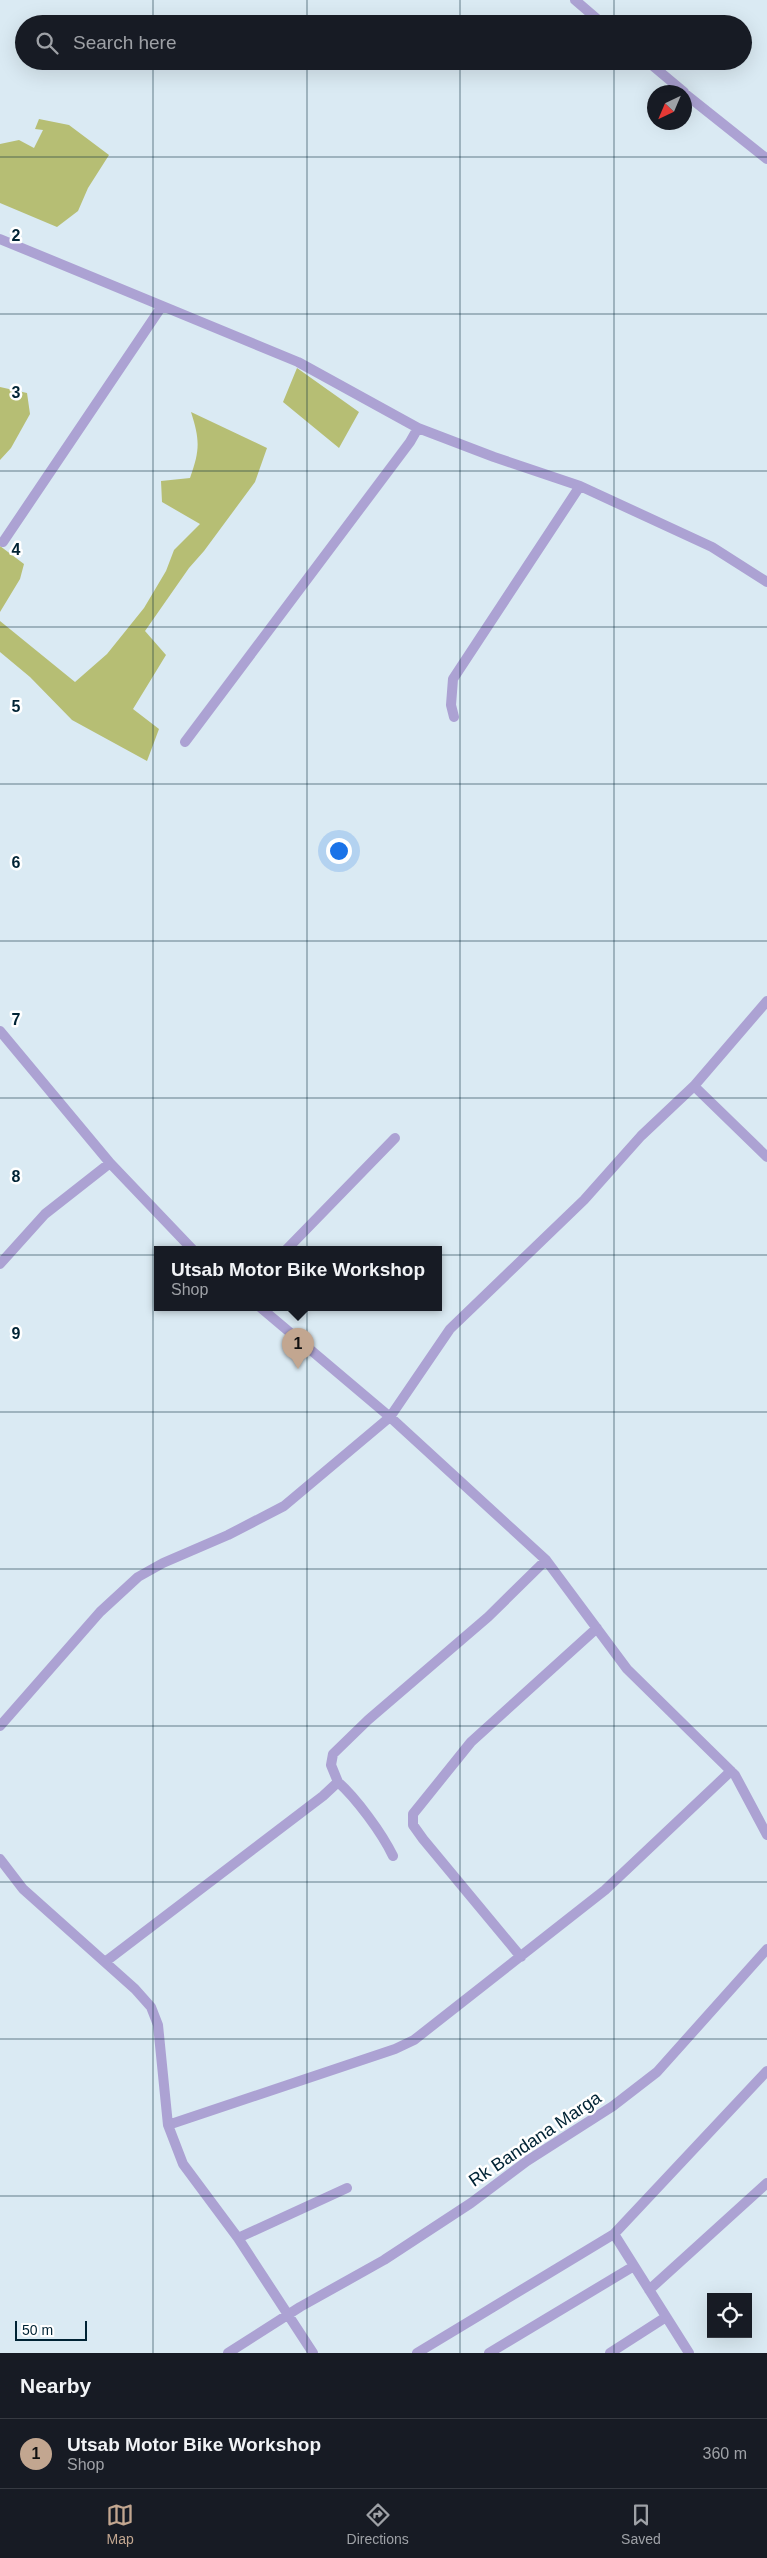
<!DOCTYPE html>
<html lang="en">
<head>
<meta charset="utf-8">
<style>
  :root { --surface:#171b24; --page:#20242c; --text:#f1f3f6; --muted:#9ea1a6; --line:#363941; --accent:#c2a690 }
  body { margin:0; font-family:Helvetica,sans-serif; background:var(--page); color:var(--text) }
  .controls { position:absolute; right:15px; bottom:15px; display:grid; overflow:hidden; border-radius:0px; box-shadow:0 5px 20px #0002 }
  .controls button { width:45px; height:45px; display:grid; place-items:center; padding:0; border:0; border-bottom:1px solid var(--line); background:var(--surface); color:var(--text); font:25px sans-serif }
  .compass { position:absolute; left:647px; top:85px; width:45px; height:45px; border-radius:50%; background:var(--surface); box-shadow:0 5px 20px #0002; rotate:224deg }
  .scale { position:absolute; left:15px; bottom:12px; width:72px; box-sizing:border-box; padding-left:5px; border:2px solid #002334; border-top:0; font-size:14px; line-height:18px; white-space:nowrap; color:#002334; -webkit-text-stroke:4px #fff; paint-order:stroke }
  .you { position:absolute; left:338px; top:850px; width:18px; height:18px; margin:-12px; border:4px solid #fff; border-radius:50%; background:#1a73e8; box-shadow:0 0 0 8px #1a73e833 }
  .badge { display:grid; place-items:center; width:32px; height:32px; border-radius:50%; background:var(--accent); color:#111; font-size:16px; font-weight:700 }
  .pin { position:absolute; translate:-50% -41px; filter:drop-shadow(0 1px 2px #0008) }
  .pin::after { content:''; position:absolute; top:26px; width:18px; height:15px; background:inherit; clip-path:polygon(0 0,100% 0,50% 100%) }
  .popup { position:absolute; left:154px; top:1246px; width:288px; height:65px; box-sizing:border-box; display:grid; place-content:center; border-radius:0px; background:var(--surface); filter:drop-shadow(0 1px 4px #0005); font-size:16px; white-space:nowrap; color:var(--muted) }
  .popup b { font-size:19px; color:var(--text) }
  .popup::after { content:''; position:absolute; left:50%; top:100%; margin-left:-10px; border:10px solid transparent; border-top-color:var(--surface) }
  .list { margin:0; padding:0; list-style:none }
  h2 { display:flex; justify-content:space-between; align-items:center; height:65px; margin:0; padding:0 20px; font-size:21px }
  h2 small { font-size:16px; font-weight:400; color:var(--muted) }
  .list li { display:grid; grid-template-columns:32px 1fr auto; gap:15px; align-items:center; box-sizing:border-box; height:70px; padding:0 20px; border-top:1px solid var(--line) }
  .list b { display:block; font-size:19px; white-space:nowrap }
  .list p { margin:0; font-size:16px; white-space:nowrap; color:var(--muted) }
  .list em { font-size:16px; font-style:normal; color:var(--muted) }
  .icon { flex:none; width:28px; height:28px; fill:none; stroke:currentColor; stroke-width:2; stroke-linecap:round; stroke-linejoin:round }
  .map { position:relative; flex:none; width:767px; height:2353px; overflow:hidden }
  .search { position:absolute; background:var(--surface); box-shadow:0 5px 20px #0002; left:15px; right:15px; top:15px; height:55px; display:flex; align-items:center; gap:12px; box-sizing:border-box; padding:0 18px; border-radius:28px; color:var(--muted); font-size:19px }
  .sheet { height:135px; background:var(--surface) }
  nav { display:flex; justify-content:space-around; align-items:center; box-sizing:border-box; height:70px; border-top:1px solid var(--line); background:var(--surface); font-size:14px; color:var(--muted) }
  nav a { display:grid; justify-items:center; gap:2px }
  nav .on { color:var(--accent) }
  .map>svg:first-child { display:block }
</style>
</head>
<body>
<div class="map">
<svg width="767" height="2353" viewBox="0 0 767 2353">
  <rect width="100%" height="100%" fill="#daeaf3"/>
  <path fill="#b6be74" d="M39 119 69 125 109 155 88 188 78 211 57 227 0 203V144L19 140 34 148 43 130 35 129Z
    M297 368 359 412 339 448 283 402Z
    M0 387 27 393 30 414 11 448 0 460Z
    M191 412 267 448 255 482 204 551 189 568 145 631 166 655 133 709 159 729 147 761 72 720 30 677 0 652V621L75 682 107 654 144 608 166 571 174 550 200 524 162 502 161 481 190 478C200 450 200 440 191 412Z
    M0 546 24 564 20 579 0 612Z"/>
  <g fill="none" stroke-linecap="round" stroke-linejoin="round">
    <path stroke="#aca2d3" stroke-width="10" d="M575 0 603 24
      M647 61 684 92
      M684 93 767 159
      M0 239 298 362 418 428 494 457 580 486 712 547 767 582
      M3 542 162 306
      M454 717 451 705 453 679 580 486
      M185 742 410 442 418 428
      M0 1031 110 1163 193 1250
      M694 1086 767 1157
      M286 1250 395 1138
      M0 1264 45 1214 110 1163
      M261 1308 390 1417 546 1560 627 1669 735 1775 767 1835
      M0 1726 100 1612 138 1577 163 1563 228 1535 284 1506 390 1417 450 1329 584 1200 641 1136 694 1086 767 1001
      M338 1782C356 1798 382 1833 393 1856
      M0 1859 23 1889 135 1989 151 2007 158 2025 168 2125 183 2164 238 2238 313 2353
      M521 1957 423 1839 413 1825V1814L471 1742 597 1628
      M105 1962 323 1796 338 1782 331 1765 333 1754 368 1720 488 1617 546 1560
      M168 2125 395 2049 414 2040 605 1890 731 1771
      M238 2238 347 2188
      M649 2290 767 2183
      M228 2353 300 2307 384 2260 471 2203 527 2161 613 2106 657 2072 767 1949
      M417 2353 614 2234
      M489 2353 634 2266
      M610 2353 666 2317
      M689 2353 614 2234 767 2071"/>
  </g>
  <path fill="none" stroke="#002334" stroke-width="1" stroke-opacity="0.55" d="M153 0V24M307 0V24M460 0V24M614 0V24M153 61V2353M307 61V2353M460 61V2353M614 61V2353M0 157H767M0 314H767M0 471H767M0 627H767M0 784H767M0 941H767M0 1098H767M0 1255H767M0 1412H767M0 1569H767M0 1726H767M0 1882H767M0 2039H767M0 2196H767"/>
  <g text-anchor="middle" stroke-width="5" stroke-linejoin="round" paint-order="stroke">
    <g font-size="18" fill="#002334" stroke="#fff">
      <text transform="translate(535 2139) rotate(-34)" y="6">Rk Bandana Marga</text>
    </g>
  </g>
  <g font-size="16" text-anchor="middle" font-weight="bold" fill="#002334" stroke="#fff" stroke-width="5" stroke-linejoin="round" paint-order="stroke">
    <text x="16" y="241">2</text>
    <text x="16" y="398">3</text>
    <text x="16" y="555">4</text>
    <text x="16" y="712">5</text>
    <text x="16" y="868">6</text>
    <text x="16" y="1025">7</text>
    <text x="16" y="1182">8</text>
    <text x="16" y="1339">9</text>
  </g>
</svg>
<div class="controls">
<button><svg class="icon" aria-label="locate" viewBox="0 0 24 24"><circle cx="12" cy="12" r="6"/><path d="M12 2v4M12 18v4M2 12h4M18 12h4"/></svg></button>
</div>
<svg class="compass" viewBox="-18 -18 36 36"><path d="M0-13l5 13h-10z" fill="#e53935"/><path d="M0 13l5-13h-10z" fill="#9ea1a6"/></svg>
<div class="scale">50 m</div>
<div class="you"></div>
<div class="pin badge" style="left:298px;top:1369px">1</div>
<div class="popup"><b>Utsab Motor Bike Workshop</b>Shop</div>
<div class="search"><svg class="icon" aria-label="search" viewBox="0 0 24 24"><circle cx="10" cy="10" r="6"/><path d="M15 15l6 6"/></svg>Search here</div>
</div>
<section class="sheet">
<h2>Nearby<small></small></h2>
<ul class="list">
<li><span class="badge">1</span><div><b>Utsab Motor Bike Workshop</b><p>Shop</p></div><em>360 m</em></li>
</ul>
</section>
<nav>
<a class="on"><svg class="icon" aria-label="map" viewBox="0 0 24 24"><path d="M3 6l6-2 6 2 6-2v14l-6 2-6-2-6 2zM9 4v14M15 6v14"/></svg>Map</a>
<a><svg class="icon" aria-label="directions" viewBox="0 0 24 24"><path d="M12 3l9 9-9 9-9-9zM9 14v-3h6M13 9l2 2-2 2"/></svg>Directions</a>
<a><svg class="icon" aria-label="saved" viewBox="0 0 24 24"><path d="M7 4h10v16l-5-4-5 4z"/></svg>Saved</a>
</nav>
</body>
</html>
